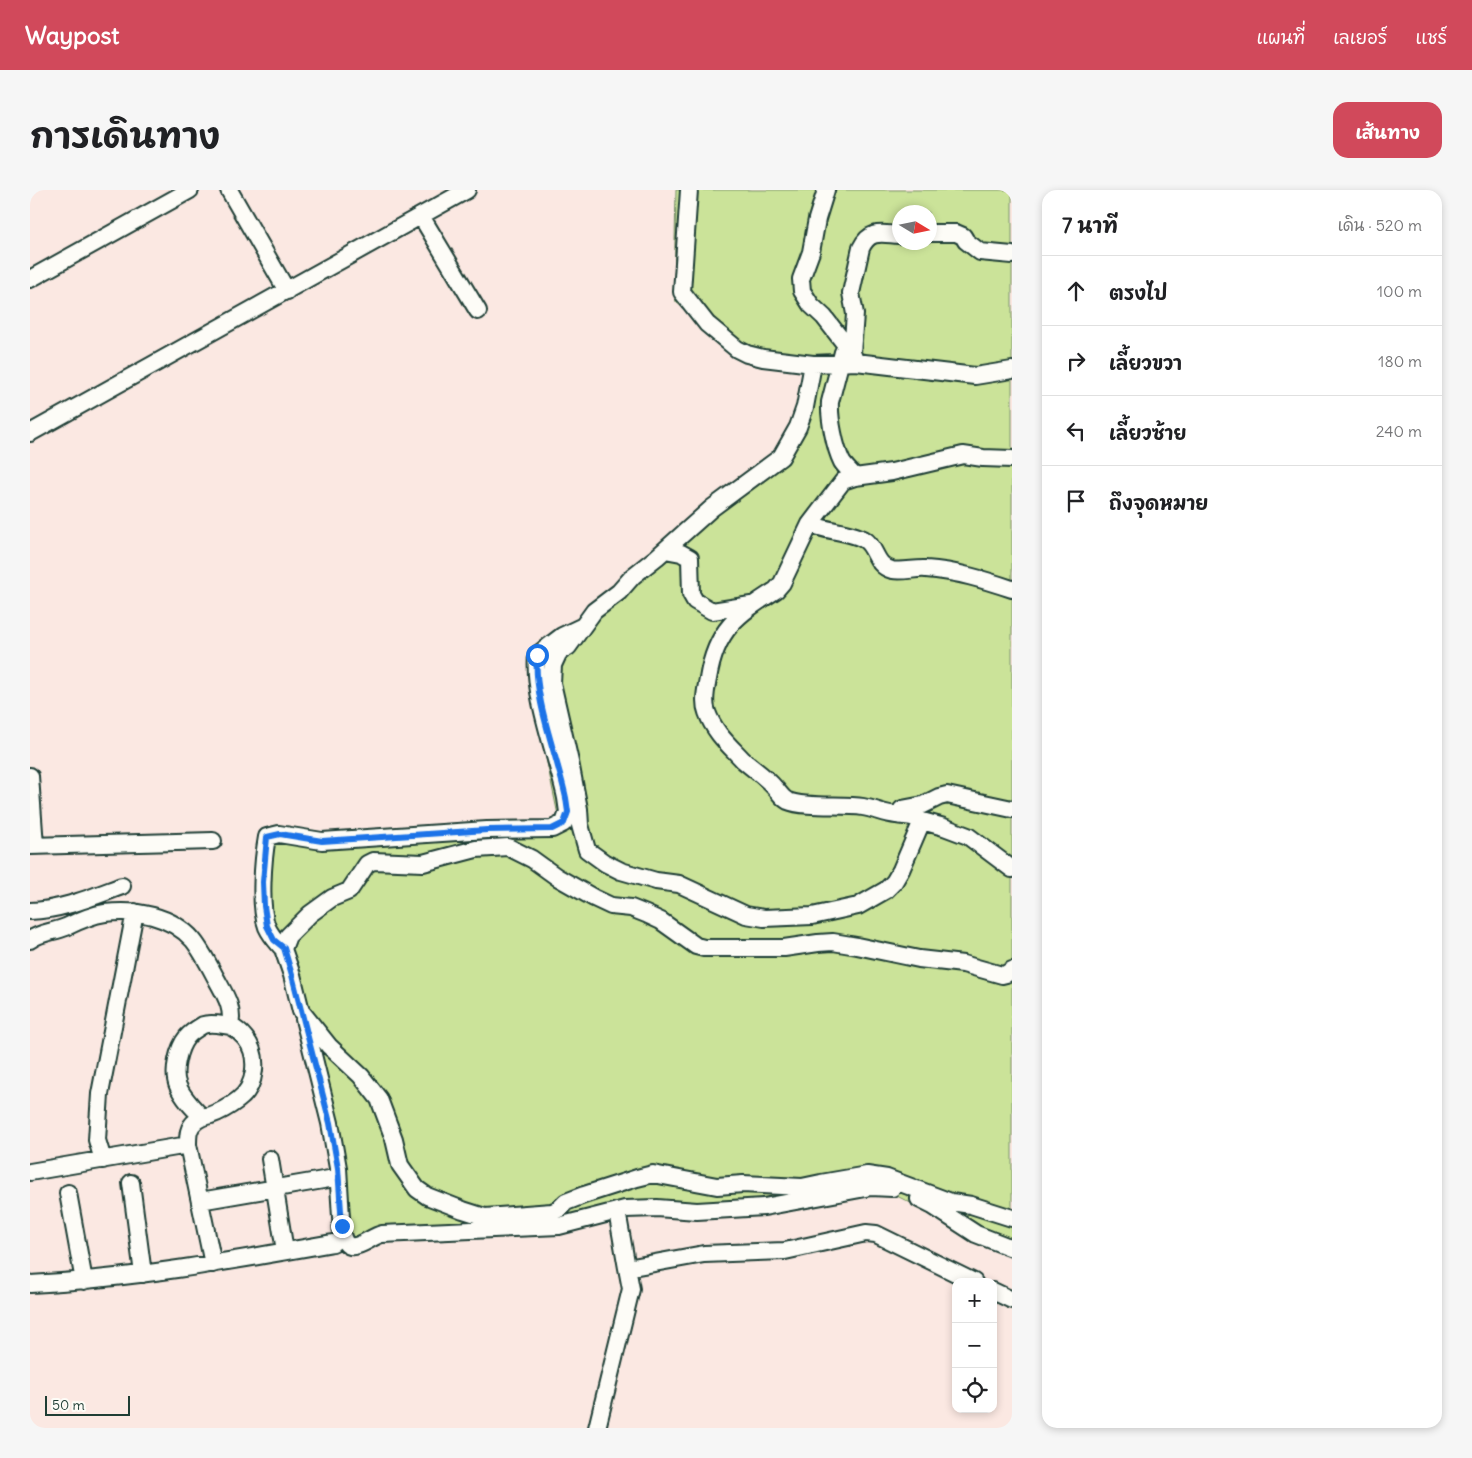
<!DOCTYPE html>
<html lang="th">
<head>
<meta charset="utf-8">
<style>
  :root { --surface:#fff; --page:#f6f6f6; --text:#202124; --muted:#757577; --line:#e0e0e0; --accent:#d1495b }
  body { margin:0; font-family:Delius,"Playpen Sans Thai",sans-serif; background:var(--page); color:var(--text) }
  .controls { position:absolute; right:15px; bottom:15px; display:grid; overflow:hidden; border-radius:10px; box-shadow:0 2px 8px #0003 }
  .controls button { width:45px; height:45px; display:grid; place-items:center; padding:0; border:0; border-bottom:1px solid var(--line); background:var(--surface); color:var(--text); font:25px sans-serif }
  .compass { position:absolute; left:862px; top:15px; width:45px; height:45px; border-radius:50%; background:var(--surface); box-shadow:0 2px 8px #0003; rotate:100deg }
  .scale { position:absolute; left:15px; bottom:12px; width:85px; box-sizing:border-box; padding-left:5px; border:2px solid #1f3d34; border-top:0; font-size:14px; line-height:18px; white-space:nowrap; color:#1f3d34; -webkit-text-stroke:4px #fdfcf7; paint-order:stroke }
  .stop { position:absolute; width:15px; height:15px; margin:-11px; border:4px solid #1a73e8; border-radius:50%; background:#fff }
  .stop.end { background:#1a73e8; border-color:#fff; box-shadow:0 1px 5px #0008 }
  .list { margin:0; padding:0; list-style:none }
  h2 { display:flex; justify-content:space-between; align-items:center; height:65px; margin:0; padding:0 20px; font-size:21px }
  h2 small { font-size:16px; font-weight:400; color:var(--muted) }
  .list li { display:grid; grid-template-columns:32px 1fr auto; gap:15px; align-items:center; box-sizing:border-box; height:70px; padding:0 20px; border-top:1px solid var(--line) }
  .list b { display:block; font-size:19px; white-space:nowrap }
  .list em { font-size:16px; font-style:normal; color:var(--muted) }
  .icon { flex:none; width:28px; height:28px; fill:none; stroke:currentColor; stroke-width:2; stroke-linecap:round; stroke-linejoin:round }
  .map { position:relative; flex:none; width:982px; height:1238px; overflow:hidden; border-radius:15px }
  header { display:flex; align-items:center; gap:30px; box-sizing:border-box; height:70px; padding:0 25px; background:var(--accent); color:#fff }
  header strong { font-size:24px }
  nav { display:flex; gap:28px; margin-inline-start:auto; font-size:18px }
  .intro { display:flex; align-items:center; justify-content:space-between; box-sizing:border-box; height:120px; padding:0 30px }
  h1 { margin:0; font-size:35px }
  .button { padding:12px 22px; border-radius:15px; background:var(--accent); color:#fff; font-size:18px; font-weight:700 }
  main { display:flex; gap:30px; padding:0 30px }
  aside { flex:1; background:var(--surface); border-radius:15px; box-shadow:0 2px 8px #0003 }
  .map>svg:first-child { display:block }
</style>
</head>
<body>
<header>
<strong>Waypost</strong>
<nav><a>แผนที่</a><a>เลเยอร์</a><a>แชร์</a></nav>
</header>
<div class="intro"><h1>การเดินทาง</h1><a class="button">เส้นทาง</a></div>
<main>
<div class="map">
<svg width="982" height="1238" viewBox="0 0 982 1238">
  <rect width="100%" height="100%" fill="#fbe8e2"/>
  <filter id="ink" filterUnits="userSpaceOnUse"><feTurbulence type="fractalNoise" baseFrequency=".02" numOctaves="2"/><feDisplacementMap in="SourceGraphic" scale="10" xChannelSelector="R" yChannelSelector="G"/><feConvolveMatrix kernelMatrix="1 2 1 2 8 2 1 2 1" color-interpolation-filters="sRGB"/></filter>
  <g filter="url(#ink)">
    <path fill="#cbe399" stroke="#759066" fill-rule="evenodd" d="M646 0H982V1058L950 1048 863 1004 845 998 646 1022 320 1053 276 851 227 714 232 651 526 633 528 625 499 488 500 473 737 278 761 247 779 176 703 162 646 112 644 101ZM869 22H899V52H869Z"/>
    <g fill="none" stroke-linecap="round" stroke-linejoin="round">
      <g stroke="#1f3d34" stroke-width="20">
        <path id="minor" d="M199 0 257 101
          M659 0 652 102 677 134 707 159 717 164 733 168 783 174 775 217 768 237 751 267 682 318 627 367 603 386 589 402 564 421 538 457 529 462 523 475 522 493 540 572 549 619 550 635 557 660 575 673 591 681 626 691 649 694 716 725 734 728 782 726 828 716 856 700 864 692 871 680 892 631C883 625 876 627 866 625 855 624 845 619 833 617 814 614 774 618 758 611 752 608 749 602 745 598 736 587 723 579 713 570 699 555 684 542 677 522 673 512 676 499 678 489 686 439 707 425 746 400L752 393 780 334 813 291 825 287 862 282 933 265 953 268 982 269
          M796 0 787 29 781 62 771 89 772 101 781 115 794 127 822 163
          M391 26 448 121
          M899 43H926L933 46 936 51 950 62 982 65
          M0 89 160 0
          M813 162 800 212C799 228 805 258 812 272 815 277 821 282 825 287
          M825 170 822 163 825 124 821 103 831 58C840 39 852 44 869 45
          M783 174 826 172 945 186 982 180
          M0 243 437 0
          M780 334C796 341 823 342 835 350 846 357 845 376 862 380 873 382 886 378 896 379 926 381 955 390 982 399
          M635 360 651 363 660 368 661 404 665 411 682 421 721 415
          M0 586 5 656
          M872 619 893 615 909 607 917 605 982 619
          M892 631 914 637 938 646 982 679
          M0 656 183 651
          M0 721C32 720 62 707 92 696
          M0 750C10 742 24 742 36 737 48 731 61 725 75 723 106 719 142 726 163 750 172 761 180 777 187 790 195 805 204 818 200 836 206 839 211 843 215 848 230 866 226 897 208 910 200 916 190 922 181 925 175 926 171 927 166 931 158 937 158 945 158 955L183 1074
          M253 759C247 752 241 746 237 737 229 716 233 669 237 647L249 644 292 651 457 640 522 639 534 633 538 622 536 608C527 565 503 507 507 465L532 446 551 437
          M982 780 976 784 972 785 933 774 889 769 827 756 803 752 788 753 754 758H674L666 756 631 731 616 724 601 718 581 716 564 708 527 687 502 669 478 657 446 659 393 673 343 671 337 674 319 701 302 708 280 724 258 746 253 759 262 785 271 821 299 856 331 886 349 909 364 949 370 975 387 999 397 1006 433 1020 455 1027 522 1022 529 1019 536 1012 554 1005 607 988 623 984 687 996 713 994 772 997 791 993 837 985 857 988 921 1012 941 1015 982 1028
          M274 829 300 933 308 978 312 1044C318 1070 338 1047 352 1044L529 1036 595 1019 627 1018 667 1021 734 1017 841 997 862 998
          M172 927C163 918 153 908 148 896 142 883 148 858 157 847 160 843 168 838 173 835 181 832 192 835 200 836
          M240 969 255 1061
          M73 970 67 950 70 904 105 722
          M0 982 158 955
          M101 993 113 1084
          M38 1003 54 1091
          M889 1009 903 1016 946 1044 982 1058
          M170 1011 299 989
          M587 1021 597 1078
          M0 1094C102 1089 202 1071 303 1053
          M963 1101 982 1110
          M567 1238 601 1099 597 1078 674 1064 755 1061 836 1043 846 1044 944 1092"/>
      </g>
      <use href="#minor" stroke="#fdfcf7" stroke-width="16"/>
    </g>
  </g>
  <g fill="none" stroke-linecap="round" stroke-linejoin="round" filter="url(#ink)">
    <path stroke="#1a73e8" stroke-width="6" d="M312 1036 308 978 300 933 262 785 254 758 244 750 237 736 234 716 233 692 237 647 250 644 292 651 457 640 522 639 534 633 538 622 536 608C527 565 503 508 507 465"/>
  </g>
</svg>
<div class="controls">
<button>+</button>
<button>−</button>
<button><svg class="icon" aria-label="locate" viewBox="0 0 24 24"><circle cx="12" cy="12" r="6"/><path d="M12 2v4M12 18v4M2 12h4M18 12h4"/></svg></button>
</div>
<svg class="compass" viewBox="-18 -18 36 36"><path d="M0-13l5 13h-10z" fill="#e53935"/><path d="M0 13l5-13h-10z" fill="#757577"/></svg>
<div class="scale">50 m</div>
<div class="stop" style="left:507px;top:465px"></div>
<div class="stop end" style="left:312px;top:1036px"></div>
</div>
<aside>
<h2>7 นาที<small>เดิน · 520 m</small></h2>
<ul class="list">
<li><svg class="icon" aria-label="ahead" viewBox="0 0 24 24"><path d="M12 20V5M6 11l6-6 6 6"/></svg><div><b>ตรงไป</b></div><em>100 m</em></li>
<li><svg class="icon" aria-label="right" viewBox="0 0 24 24"><path d="M7 20v-9h11M14 6l5 5-5 5"/></svg><div><b>เลี้ยวขวา</b></div><em>180 m</em></li>
<li><svg class="icon" aria-label="left" viewBox="0 0 24 24"><path d="M17 20v-9H6M10 6l-5 5 5 5"/></svg><div><b>เลี้ยวซ้าย</b></div><em>240 m</em></li>
<li><svg class="icon" aria-label="arrive" viewBox="0 0 24 24"><path d="M6 21V4h12l-3 4 3 4H6"/></svg><div><b>ถึงจุดหมาย</b></div></li>
</ul>
</aside>
</main>
</body>
</html>
